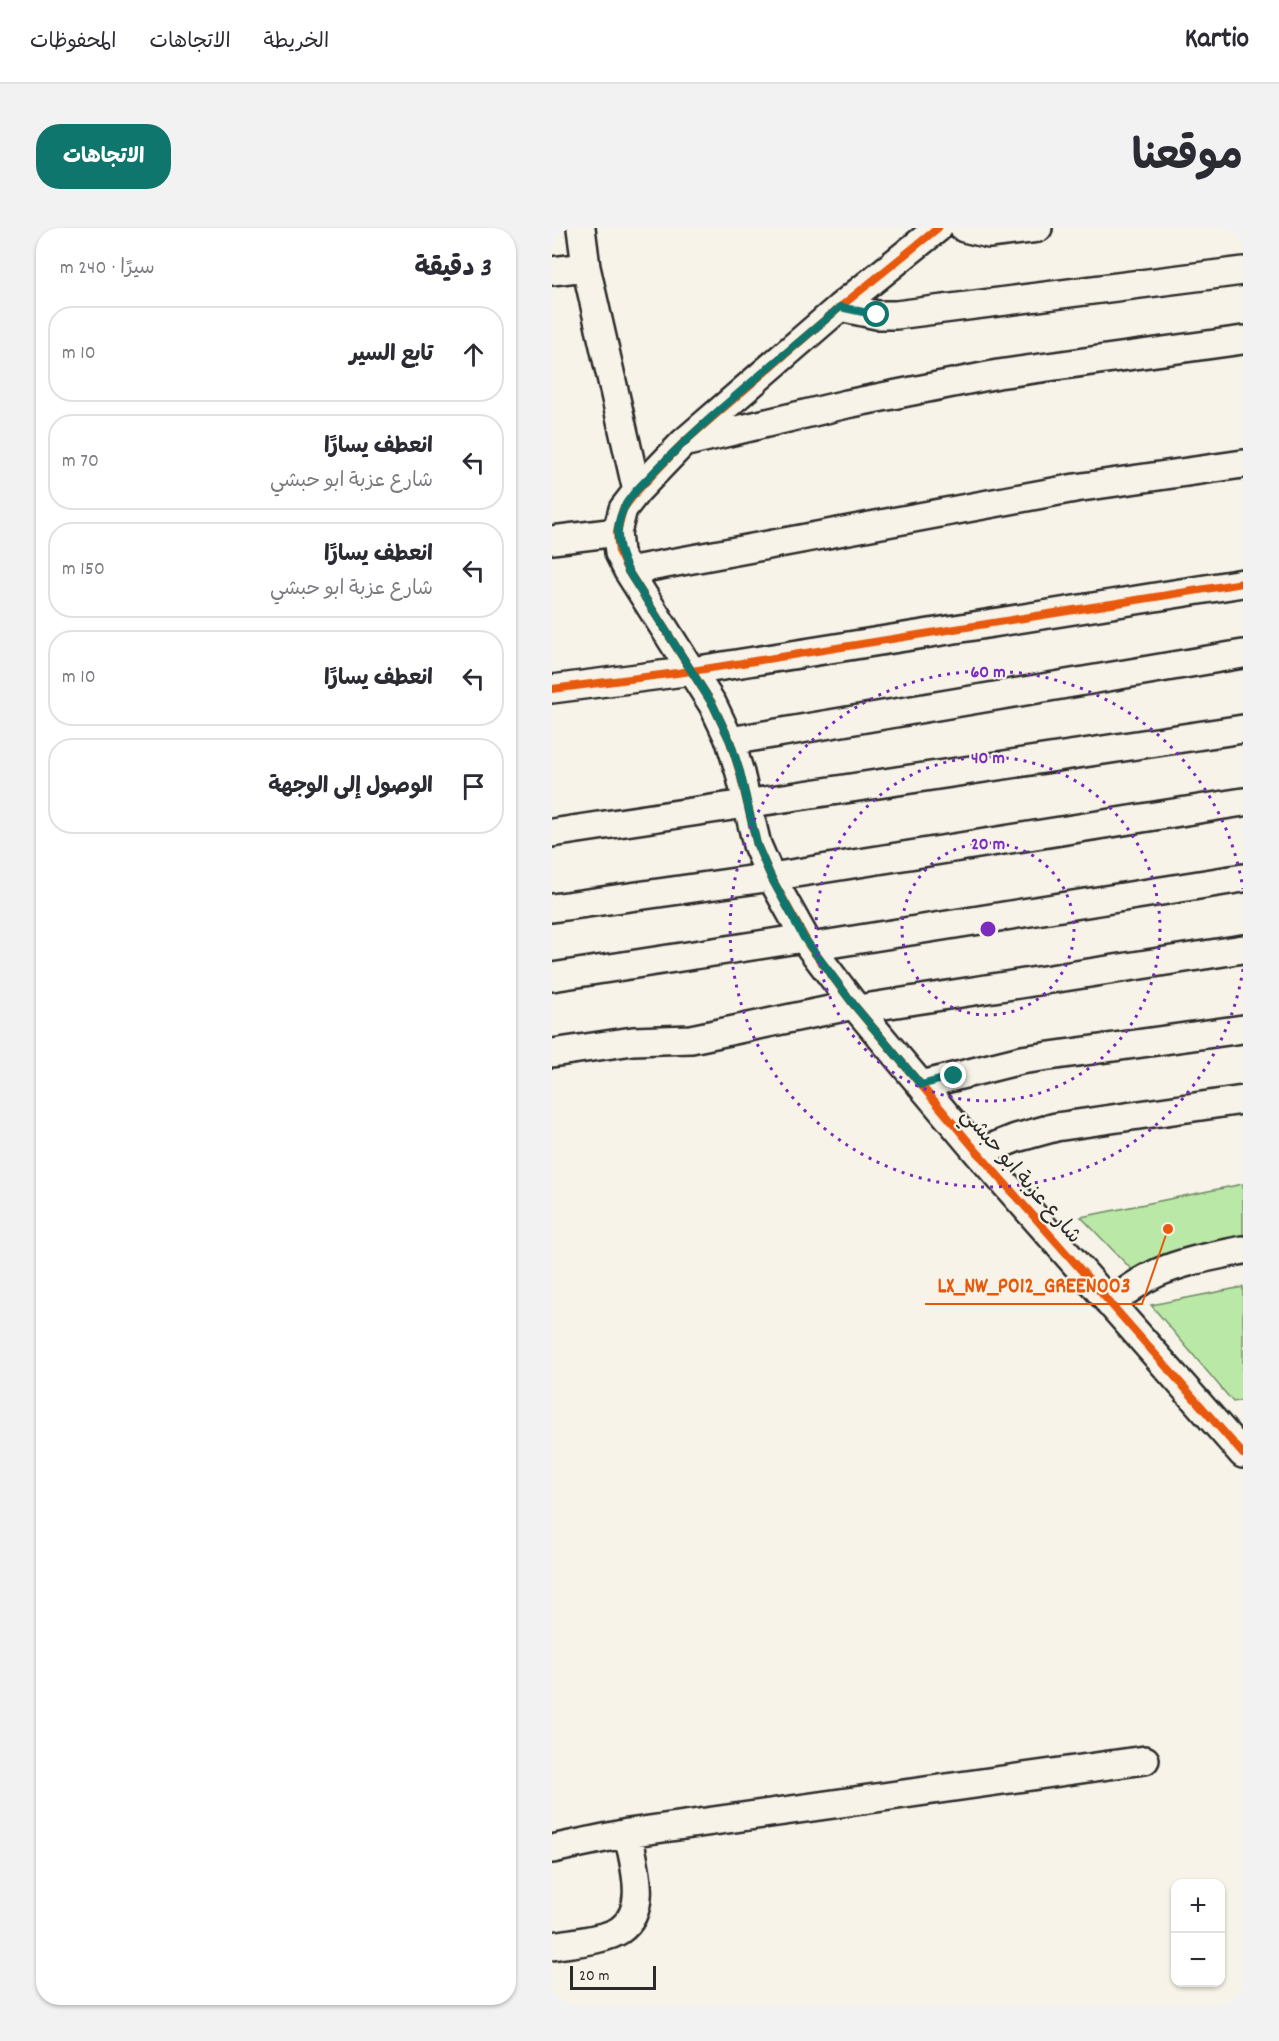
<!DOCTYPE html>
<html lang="ar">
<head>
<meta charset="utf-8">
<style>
  :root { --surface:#fff; --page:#f2f2f3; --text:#2b2b33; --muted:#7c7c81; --line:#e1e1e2; --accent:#0f766e }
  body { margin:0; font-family:Dekko,"Playpen Sans Arabic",sans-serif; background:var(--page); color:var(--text); direction:rtl }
  .controls { position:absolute; right:18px; bottom:18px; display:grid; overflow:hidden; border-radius:12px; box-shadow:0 2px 4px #0004 }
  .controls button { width:54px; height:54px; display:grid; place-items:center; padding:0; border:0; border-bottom:2px solid var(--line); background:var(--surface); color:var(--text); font:30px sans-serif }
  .scale { position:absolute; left:18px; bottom:15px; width:86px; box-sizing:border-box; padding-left:6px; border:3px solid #2b2b2b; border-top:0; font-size:16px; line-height:21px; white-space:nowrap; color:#2b2b2b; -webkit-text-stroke:4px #f7f3e8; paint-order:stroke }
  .stop { position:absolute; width:18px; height:18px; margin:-14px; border:4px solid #0f766e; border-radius:50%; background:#fff }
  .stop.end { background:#0f766e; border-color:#fff; box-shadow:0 2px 6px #0008 }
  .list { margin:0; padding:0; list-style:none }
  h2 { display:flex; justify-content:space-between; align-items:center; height:78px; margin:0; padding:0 24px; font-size:26px }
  h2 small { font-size:20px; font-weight:400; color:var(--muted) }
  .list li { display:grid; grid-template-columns:39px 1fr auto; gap:18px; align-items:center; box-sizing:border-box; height:96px; margin:0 12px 12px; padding:0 12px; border:2px solid var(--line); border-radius:24px }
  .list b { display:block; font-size:22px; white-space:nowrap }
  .list p { margin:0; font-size:20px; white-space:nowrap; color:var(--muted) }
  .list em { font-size:20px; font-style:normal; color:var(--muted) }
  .icon { flex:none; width:33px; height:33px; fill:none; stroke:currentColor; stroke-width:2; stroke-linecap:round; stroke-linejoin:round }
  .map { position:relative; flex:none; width:691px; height:1777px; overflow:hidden; direction:ltr; border-radius:24px }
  header { display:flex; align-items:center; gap:36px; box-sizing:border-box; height:84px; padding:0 30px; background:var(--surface); border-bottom:2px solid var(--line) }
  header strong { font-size:28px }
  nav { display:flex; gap:33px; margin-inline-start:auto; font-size:21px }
  .intro { display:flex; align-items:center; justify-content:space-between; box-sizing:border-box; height:144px; padding:0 36px }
  h1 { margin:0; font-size:42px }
  .button { padding:15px 27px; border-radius:24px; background:var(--accent); color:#fff; font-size:21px; font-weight:700 }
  main { display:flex; gap:36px; padding:0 36px }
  aside { flex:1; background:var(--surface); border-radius:24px; box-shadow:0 2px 4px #0004 }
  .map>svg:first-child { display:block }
</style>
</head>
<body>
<header>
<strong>Kartio</strong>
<nav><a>الخريطة</a><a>الاتجاهات</a><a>المحفوظات</a></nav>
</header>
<div class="intro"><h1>موقعنا</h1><a class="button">الاتجاهات</a></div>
<main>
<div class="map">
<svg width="691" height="1777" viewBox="0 0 691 1777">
  <rect width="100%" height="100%" fill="#f7f3e8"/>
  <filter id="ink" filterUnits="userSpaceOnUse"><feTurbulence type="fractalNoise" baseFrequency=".0167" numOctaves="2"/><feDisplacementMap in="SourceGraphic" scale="12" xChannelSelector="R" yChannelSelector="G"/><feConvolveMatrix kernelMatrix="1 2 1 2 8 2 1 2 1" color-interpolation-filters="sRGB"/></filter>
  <g filter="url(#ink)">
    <path fill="#bae8a6" stroke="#728a68" stroke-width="1.5" d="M691 956V1012L579 1041 529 989Z
      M691 1059V1172L681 1174 599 1077Z"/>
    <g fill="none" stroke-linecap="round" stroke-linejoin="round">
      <g stroke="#2b2b2b" stroke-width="32">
        <path id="street" d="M29 0 34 39 85 263
          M386 0 288 79 131 215 85 263 71 281 65 304 67 325 76 343 161 477 178 513 188 545 205 617 219 649 258 719 302 777 426 925 691 1226
          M412 0 437 6 486 0
          M0 43 34 39
          M288 79 325 87H344L691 43
          M135 214 295 176 446 146 691 112
          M0 312 65 304
          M76 343 523 260 691 236
          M0 461 140 443 691 355
          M178 513 691 426
          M0 605 691 501
          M0 680 219 649 691 574
          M258 719 691 650
          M0 749 252 710
          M306 781 691 721
          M0 825 81 813 139 811 302 777
          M369 857 469 832 691 801
          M426 925 464 910 504 899 691 872
          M558 1076C573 1064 587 1053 605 1045 632 1033 662 1028 691 1022
          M0 1621 76 1605 593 1532
          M0 1718C17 1715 54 1712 68 1702 98 1681 81 1634 76 1605"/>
      </g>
      <use href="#street" stroke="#f7f3e8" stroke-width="27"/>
      <g stroke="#f7f3e8" stroke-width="11">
        <path id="cycleway" d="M386 0 288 79 131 215 85 263 71 281 65 304 67 325 76 343 161 477 178 513 188 545 205 617 219 649 258 719 302 777 426 925 691 1226
          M0 461 140 443 691 355"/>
      </g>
      <use href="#cycleway" stroke="#e8590c" stroke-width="8"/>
    </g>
  </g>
  <g fill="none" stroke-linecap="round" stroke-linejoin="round" filter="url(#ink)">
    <path stroke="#0f766e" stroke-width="8" d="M325 87 288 79C227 132 163 182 106 240 94 253 78 266 71 282 61 304 67 323 76 343L161 477 178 513 188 544 205 617 219 649 252 710 302 777 369 857 402 848"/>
  </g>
  <g fill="none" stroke="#7b2cbf" stroke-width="3" stroke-dasharray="3 6">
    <circle cx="436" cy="701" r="86"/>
    <circle cx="436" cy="701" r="172"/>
    <path d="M691 741A258 258 0 1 1 691 661"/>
  </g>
  <g text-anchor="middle" stroke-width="4.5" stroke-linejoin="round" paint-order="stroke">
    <g font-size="21" fill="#2b2b2b" stroke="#f7f3e8">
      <text transform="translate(470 947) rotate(49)" y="7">شارع عزبة ابو حبشي</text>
    </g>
  </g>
  <circle cx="436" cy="701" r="9" fill="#7b2cbf" stroke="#f7f3e8" stroke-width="3"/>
  <g font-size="18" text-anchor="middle" font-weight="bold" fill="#7b2cbf" stroke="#f7f3e8" stroke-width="4.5" stroke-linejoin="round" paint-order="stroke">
    <text x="436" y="449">60 m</text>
    <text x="436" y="535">40 m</text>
    <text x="436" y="621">20 m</text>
  </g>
  <path fill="none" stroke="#e8590c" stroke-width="2" d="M616 1001L590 1076H373"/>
  <circle fill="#e8590c" stroke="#f7f3e8" stroke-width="2" cx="616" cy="1001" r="6"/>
  <g font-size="22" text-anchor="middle" font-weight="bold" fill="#e8590c" stroke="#f7f3e8" stroke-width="4.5" stroke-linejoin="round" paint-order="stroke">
    <text x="482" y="1064">LX_NW_P012_GREEN003</text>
  </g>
</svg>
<div class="controls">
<button>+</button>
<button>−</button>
</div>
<div class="scale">20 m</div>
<div class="stop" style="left:325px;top:87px"></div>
<div class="stop end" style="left:402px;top:848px"></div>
</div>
<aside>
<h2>3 دقيقة<small>سيرًا · 240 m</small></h2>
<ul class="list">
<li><svg class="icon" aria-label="ahead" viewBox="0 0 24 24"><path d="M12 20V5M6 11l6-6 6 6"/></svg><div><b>تابع السير</b></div><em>10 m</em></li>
<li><svg class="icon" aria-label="left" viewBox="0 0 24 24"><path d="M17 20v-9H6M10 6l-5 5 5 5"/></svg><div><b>انعطف يسارًا</b><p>شارع عزبة ابو حبشي</p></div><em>70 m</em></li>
<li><svg class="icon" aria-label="left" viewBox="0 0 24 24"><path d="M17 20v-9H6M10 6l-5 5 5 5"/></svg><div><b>انعطف يسارًا</b><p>شارع عزبة ابو حبشي</p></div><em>150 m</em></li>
<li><svg class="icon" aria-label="left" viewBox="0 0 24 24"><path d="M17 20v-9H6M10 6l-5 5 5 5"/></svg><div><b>انعطف يسارًا</b></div><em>10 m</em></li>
<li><svg class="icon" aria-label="arrive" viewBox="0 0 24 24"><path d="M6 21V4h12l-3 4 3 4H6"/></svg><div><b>الوصول إلى الوجهة</b></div></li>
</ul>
</aside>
</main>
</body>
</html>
